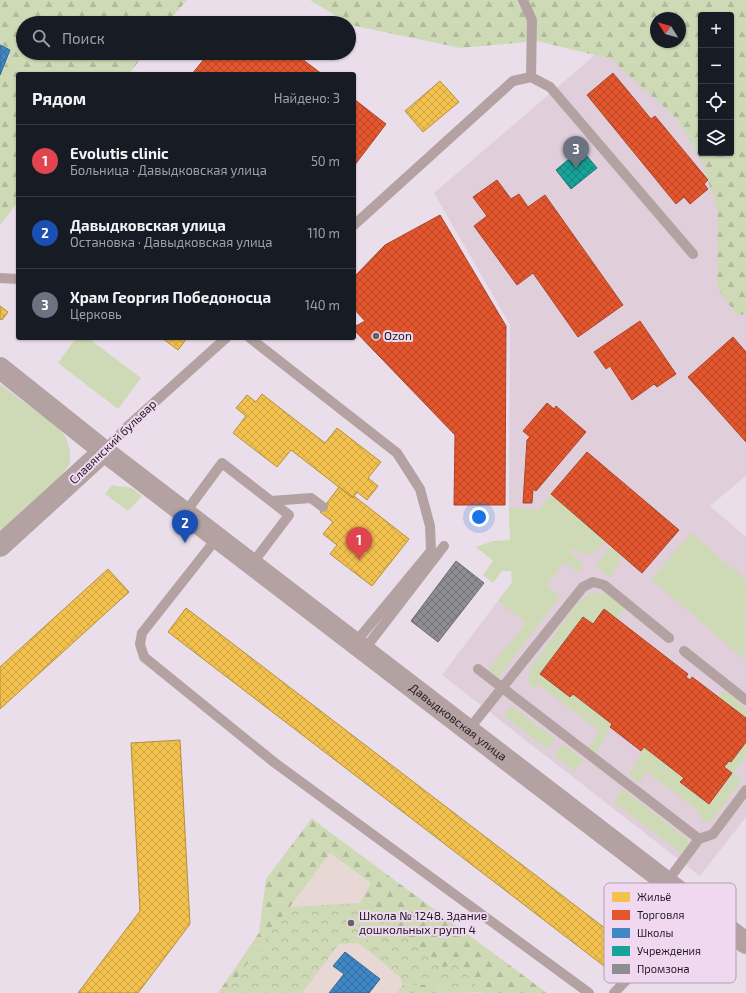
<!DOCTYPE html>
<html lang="ru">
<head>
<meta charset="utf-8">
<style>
  :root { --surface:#171b24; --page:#20242c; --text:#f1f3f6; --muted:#9ea1a6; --line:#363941; --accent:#b45309 }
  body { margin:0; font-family:"Exo 2",sans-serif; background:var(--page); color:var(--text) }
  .controls { position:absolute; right:12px; top:12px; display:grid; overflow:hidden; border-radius:4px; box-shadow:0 1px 3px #0004 }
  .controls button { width:36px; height:36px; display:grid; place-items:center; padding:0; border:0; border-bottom:1px solid var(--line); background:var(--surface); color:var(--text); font:20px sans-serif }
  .compass { position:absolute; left:650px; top:12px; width:36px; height:36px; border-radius:50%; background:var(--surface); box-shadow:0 1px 3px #0004; rotate:307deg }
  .you { position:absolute; left:479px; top:517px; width:14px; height:14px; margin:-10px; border:3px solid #fff; border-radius:50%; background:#1a73e8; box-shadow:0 0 0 6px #1a73e833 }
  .badge { display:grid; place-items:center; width:26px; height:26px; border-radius:50%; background:var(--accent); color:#fff; font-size:13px; font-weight:700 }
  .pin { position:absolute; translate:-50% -33px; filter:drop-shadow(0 1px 2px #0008) }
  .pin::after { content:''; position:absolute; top:21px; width:14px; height:12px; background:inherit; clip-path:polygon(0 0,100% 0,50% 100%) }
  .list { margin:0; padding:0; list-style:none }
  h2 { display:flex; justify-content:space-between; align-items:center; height:52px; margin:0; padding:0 16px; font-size:17px }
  h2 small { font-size:13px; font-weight:400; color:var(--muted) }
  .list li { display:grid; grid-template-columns:26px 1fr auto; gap:12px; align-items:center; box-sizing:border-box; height:72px; padding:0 16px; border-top:1px solid var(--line) }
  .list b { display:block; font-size:15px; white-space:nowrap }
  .list p { margin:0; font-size:13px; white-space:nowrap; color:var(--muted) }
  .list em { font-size:13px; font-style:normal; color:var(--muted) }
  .icon { flex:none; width:22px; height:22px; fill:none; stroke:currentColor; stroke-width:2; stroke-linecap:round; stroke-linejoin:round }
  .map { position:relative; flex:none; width:746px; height:993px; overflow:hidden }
  .search { position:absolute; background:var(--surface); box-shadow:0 1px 3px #0004; left:16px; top:16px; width:340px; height:44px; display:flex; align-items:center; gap:10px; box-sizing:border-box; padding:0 14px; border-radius:22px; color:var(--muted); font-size:15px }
  .panel { position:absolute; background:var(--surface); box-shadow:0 1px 3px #0004; left:16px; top:72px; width:340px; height:268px; border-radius:4px }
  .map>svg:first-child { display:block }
</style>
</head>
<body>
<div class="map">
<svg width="746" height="993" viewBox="0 0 746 993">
  <defs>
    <pattern id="forest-firs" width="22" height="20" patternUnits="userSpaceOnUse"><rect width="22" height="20" fill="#cedab6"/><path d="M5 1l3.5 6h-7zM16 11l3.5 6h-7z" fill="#b1ba9c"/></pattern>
    <pattern id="park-crowns" width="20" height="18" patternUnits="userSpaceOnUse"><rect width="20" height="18" fill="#cedab6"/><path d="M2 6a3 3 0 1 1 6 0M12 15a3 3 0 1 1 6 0" fill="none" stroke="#b1ba9c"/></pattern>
    <pattern id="homes-cross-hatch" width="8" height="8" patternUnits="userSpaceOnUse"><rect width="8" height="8" fill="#f2c14e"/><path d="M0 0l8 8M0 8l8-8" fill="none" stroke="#cfa544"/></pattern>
    <pattern id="shops-cross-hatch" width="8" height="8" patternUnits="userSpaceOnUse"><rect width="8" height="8" fill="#e4572e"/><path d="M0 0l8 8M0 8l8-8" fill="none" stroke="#b84727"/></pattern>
    <pattern id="schools-cross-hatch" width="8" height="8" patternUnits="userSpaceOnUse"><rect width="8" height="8" fill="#3f88c5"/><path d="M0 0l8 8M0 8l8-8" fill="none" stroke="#346ea0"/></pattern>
    <pattern id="public-cross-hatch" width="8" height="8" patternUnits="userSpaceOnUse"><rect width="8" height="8" fill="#17a398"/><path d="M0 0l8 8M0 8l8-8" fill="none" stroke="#14847c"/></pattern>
    <pattern id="industry-cross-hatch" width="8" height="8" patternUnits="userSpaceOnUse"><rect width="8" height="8" fill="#8d8d92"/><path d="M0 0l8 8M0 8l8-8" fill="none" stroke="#737277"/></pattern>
  </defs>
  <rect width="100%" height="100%" fill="#eadeea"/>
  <path fill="#e0cedb" d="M617 36 701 153 746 302V476L710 506 746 537V817L700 876 442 675 512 582 509 507 510 325 434 193Z"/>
  <path fill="#e7d8d5" d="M330 853 509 986 499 993H226Z"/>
  <path fill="#cedab6" d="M76 338H88L141 378 118 409 58 363Z
    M0 384 59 428 66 438 70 450V464L60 477 0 532Z
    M112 485 132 488 142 496 128 511 105 494Z
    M551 494 606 542 591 556 583 551 581 555 573 549 570 552 583 564 578 572 565 562 547 585 560 597 498 678 488 670 526 623 498 601 512 583 511 571H502L493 583 483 575 493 561 476 547 493 541 510 540 509 507 539 510Z
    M691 533 746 580 745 660 651 579Z
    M611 546 622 556 611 578 595 566Z
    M592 592 607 594 625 608 616 619 604 610 593 624 583 617 540 674 570 697 573 694 612 724 594 758 585 752 600 731 537 684 533 690 528 681 529 670 578 602Z
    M724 690 746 708V718L718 697Z
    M512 706 555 739 547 749 503 716Z
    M746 742V756L733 773 742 780 713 820 703 822 697 810 647 772 639 783 629 775 644 747 684 778 681 783 709 804 732 773 724 767 729 761 731 762Z
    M563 744 583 760 575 771 554 755Z
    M623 789 687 839 692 848 686 857 613 802Z"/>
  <path fill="url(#forest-firs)" fill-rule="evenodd" d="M0 0H187L167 23H23V53H145L129 74H18V202L0 225Z
    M310 0H746V314L737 315 717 288 718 212 703 164 677 119 611 59 537 41 460 48 351 25ZM701 15H731V153H701ZM656 18H680V42H656Z
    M312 818 323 827 547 993H482L483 992 454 961 444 969 427 953 375 914 365 948 358 943 360 903 371 883 330 853 226 993H218L259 933 266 879Z
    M440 984 439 993H397L403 985Z"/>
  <path fill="url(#park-crowns)" d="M360 903 358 943 339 944 302 993H226L289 907Z
    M375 913 427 953 444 969 454 961 483 992 439 993 440 984 403 985 400 977 365 948Z"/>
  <path fill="url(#homes-cross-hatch)" stroke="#b48f41" d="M440 81 459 102 423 132 405 111Z
    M0 306 8 312 2 320 0 319Z
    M162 338H187L178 350Z
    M262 394 325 443 337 428 381 462 368 478 378 486 367 500 357 492 353 498 291 450 277 467 233 433 246 416 236 408 247 395 256 402Z
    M339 487 353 498 354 496 409 539 372 586 330 554 337 545 323 534 333 522 320 512Z
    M108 569 129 592 0 709V667Z
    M186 608 623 942 604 966 168 632Z
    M180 740 190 924 138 993H78L140 911 131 743Z"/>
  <path fill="url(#shops-cross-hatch)" stroke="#aa452b" d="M209 53H294L322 74H192Z
    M613 73 651 119 655 116 708 180 704 184 708 189 690 204 684 197 676 204 587 95Z
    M354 99 386 124 354 166Z
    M497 180 511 199 519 194 528 207 545 195 623 305 578 337 533 273 517 285 474 226 487 216 473 197Z
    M440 215 506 326 505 505H454L455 435 354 330V327L365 321 354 309V277L385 245Z
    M640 321 676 374 657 387 654 384 632 400 610 366 606 369 594 352Z
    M733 337 746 352V442L688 377Z
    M547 403 554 409 556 406 586 432 536 491 533 489 532 503H523L527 440 530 437 523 431Z
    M587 452 679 530 642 573 551 494Z
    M604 609 688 674 686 677 690 680 692 677 746 718V742L731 762 729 761 724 767 732 773 709 804 680 782 684 778 644 747 641 751 610 727 612 724 573 694 570 697 540 674 583 617 593 624Z"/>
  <path fill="url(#schools-cross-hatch)" stroke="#366794" d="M0 45 10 50 0 75Z
    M345 952 380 979 369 993H329L344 974 333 966Z"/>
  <path fill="url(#public-cross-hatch)" stroke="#1a7a75" d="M581 149 597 168 571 189 556 170Z"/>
  <path fill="url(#industry-cross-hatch)" stroke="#6d6a71" d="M456 561 484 583 438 642 411 621Z"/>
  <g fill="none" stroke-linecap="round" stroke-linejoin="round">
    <path stroke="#b4a2a2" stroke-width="10" d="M523 0 532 20 531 77
      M354 225 513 81 531 77 550 87 693 254
      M0 278 18 279
      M250 338 397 453 420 489 430 526 431 551 355 643
      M104 451 128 426 226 338
      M271 501 311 498 323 507
      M185 513 222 463 289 515 252 564
      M217 538 142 633 140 644 144 657 275 763 589 993
      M364 650 444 546
      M684 651 746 700
      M478 669 699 839 666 883
      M469 729 583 587 593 582 604 585 669 638
      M699 839 713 834 746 790
      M614 993 697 906"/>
    <g stroke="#b4a1a1" stroke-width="22">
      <path id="s1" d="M0 368 104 451 746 943"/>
      <path d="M0 546 104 451"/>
    </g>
  </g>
  <g fill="#685f69" stroke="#efd8f0" stroke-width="1.5">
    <circle cx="376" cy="336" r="4"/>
    <circle cx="351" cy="923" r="4"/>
  </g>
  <g text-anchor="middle" stroke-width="4" stroke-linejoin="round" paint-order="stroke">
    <g font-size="12" fill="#221a23" stroke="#efd8f0" text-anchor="start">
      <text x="384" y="340">Ozon</text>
      <text x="359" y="920">Школа № 1248. Здание<tspan x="359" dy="14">дошкольных групп 4</tspan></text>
    </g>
    <g font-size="12" fill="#221a23" stroke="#efd8f0">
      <text transform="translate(113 442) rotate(-44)" y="4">Славянский бульвар</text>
      <text dy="4" stroke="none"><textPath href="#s1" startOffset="579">Давыдковская улица</textPath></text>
    </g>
  </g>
  <rect x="604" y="883" width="132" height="100" rx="6" fill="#efd8f0" stroke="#b29fb2" stroke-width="1"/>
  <rect x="612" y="892" width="18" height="10" fill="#f2c14e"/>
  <rect x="612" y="910" width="18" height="10" fill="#e4572e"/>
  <rect x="612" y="928" width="18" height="10" fill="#3f88c5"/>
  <rect x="612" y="946" width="18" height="10" fill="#17a398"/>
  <rect x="612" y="964" width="18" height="10" fill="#8d8d92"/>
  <g font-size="11" fill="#221a23">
    <text x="637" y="901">Жильё</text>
    <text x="637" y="919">Торговля</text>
    <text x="637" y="937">Школы</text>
    <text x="637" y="955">Учреждения</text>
    <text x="637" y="973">Промзона</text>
  </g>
</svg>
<div class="controls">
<button>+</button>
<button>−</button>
<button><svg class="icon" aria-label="locate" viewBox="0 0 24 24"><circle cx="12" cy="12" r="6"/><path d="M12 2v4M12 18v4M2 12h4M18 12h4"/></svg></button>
<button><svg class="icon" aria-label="layers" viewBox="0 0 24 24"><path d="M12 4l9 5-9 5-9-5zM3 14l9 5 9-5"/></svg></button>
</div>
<svg class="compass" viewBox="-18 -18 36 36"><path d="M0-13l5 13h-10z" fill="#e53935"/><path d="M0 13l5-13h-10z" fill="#9ea1a6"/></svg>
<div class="you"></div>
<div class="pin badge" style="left:359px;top:560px;background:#e0444e">1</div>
<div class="pin badge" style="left:185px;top:543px;background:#1a4fb4">2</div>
<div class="pin badge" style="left:576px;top:169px;background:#6b7280">3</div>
<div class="search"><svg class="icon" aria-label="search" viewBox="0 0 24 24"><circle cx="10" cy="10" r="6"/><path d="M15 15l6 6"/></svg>Поиск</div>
<section class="panel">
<h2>Рядом<small>Найдено: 3</small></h2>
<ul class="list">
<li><span class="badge" style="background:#e0444e">1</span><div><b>Evolutis clinic</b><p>Больница · Давыдковская улица</p></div><em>50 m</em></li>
<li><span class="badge" style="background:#1a4fb4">2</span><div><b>Давыдковская улица</b><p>Остановка · Давыдковская улица</p></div><em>110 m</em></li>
<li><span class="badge" style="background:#6b7280">3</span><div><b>Храм Георгия Победоносца</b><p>Церковь</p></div><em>140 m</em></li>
</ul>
</section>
</div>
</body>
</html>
